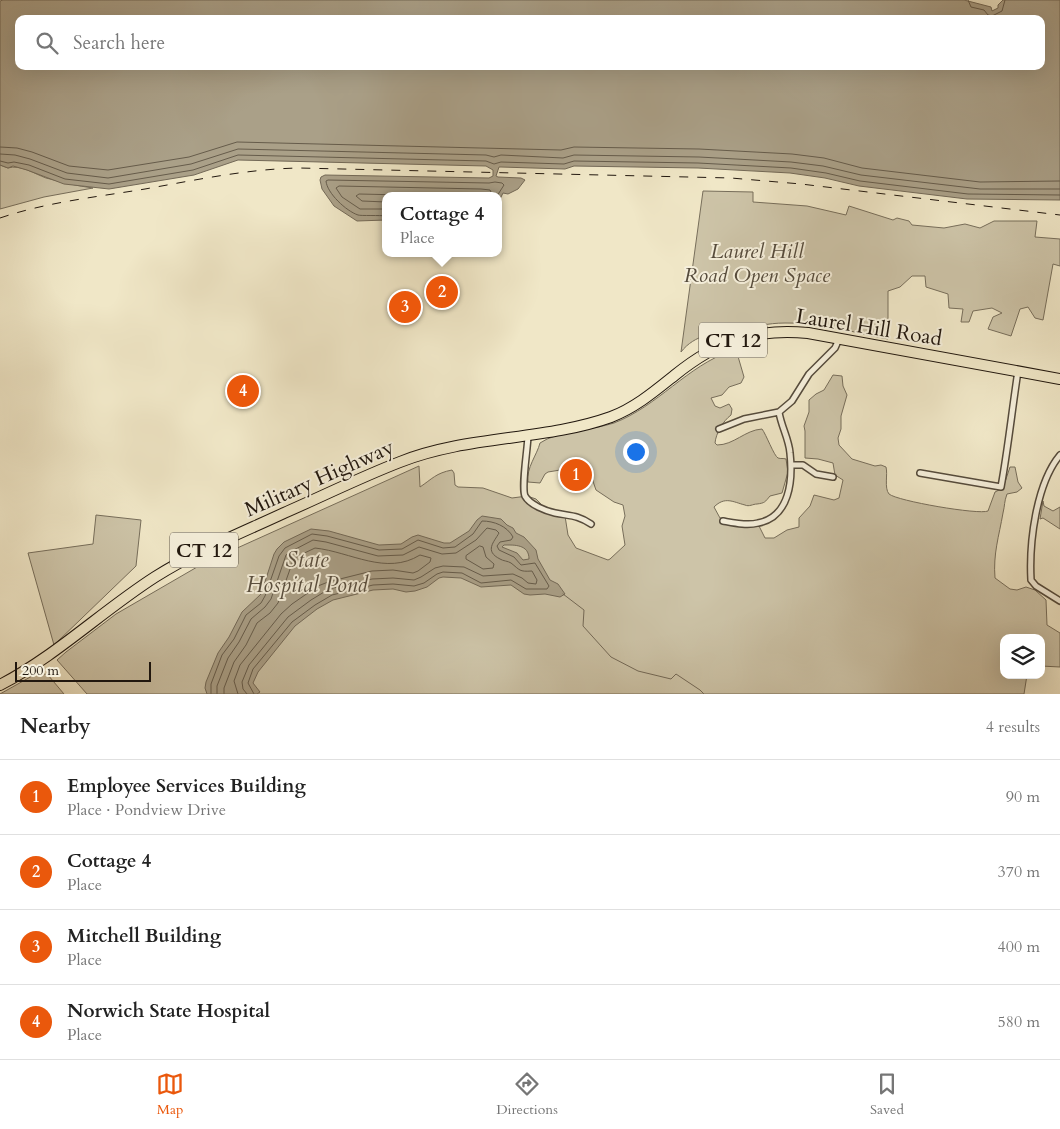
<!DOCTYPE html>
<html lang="en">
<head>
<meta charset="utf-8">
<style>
  :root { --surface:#fff; --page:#f2f2f2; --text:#222; --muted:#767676; --line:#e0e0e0; --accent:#ea580c }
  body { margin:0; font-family:Cardo,serif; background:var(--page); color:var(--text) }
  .controls { position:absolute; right:15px; bottom:15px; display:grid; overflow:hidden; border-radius:10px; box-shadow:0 5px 20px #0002 }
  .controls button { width:45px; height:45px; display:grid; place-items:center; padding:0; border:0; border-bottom:1px solid var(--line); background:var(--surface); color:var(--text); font:25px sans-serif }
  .scale { position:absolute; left:15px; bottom:12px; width:136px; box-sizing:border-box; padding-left:5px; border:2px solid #21170e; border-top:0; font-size:14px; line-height:18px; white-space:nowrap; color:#21170e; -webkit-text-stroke:4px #f5efdb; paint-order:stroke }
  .you { position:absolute; left:635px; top:451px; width:18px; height:18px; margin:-12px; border:4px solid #fff; border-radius:50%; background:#1a73e8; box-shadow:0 0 0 8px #1a73e833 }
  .badge { display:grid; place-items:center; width:32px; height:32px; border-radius:50%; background:var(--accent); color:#fff; font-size:16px; font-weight:700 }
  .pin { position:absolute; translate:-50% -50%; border:2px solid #fff; box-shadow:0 1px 5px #0006 }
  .popup { position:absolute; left:382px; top:192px; width:120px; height:65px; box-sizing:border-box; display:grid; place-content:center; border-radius:10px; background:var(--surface); filter:drop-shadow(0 1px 4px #0005); font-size:16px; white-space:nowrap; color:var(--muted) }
  .popup b { font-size:19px; color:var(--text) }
  .popup::after { content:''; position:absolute; left:50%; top:100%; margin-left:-10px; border:10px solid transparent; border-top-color:var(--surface) }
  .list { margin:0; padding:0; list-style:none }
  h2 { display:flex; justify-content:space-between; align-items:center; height:65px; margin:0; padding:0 20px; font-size:21px }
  h2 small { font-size:16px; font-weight:400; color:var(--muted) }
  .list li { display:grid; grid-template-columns:32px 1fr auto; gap:15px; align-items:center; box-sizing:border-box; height:75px; padding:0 20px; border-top:1px solid var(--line) }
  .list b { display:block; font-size:19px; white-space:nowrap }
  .list p { margin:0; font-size:16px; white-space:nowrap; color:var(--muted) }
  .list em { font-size:16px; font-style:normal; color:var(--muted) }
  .icon { flex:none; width:28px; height:28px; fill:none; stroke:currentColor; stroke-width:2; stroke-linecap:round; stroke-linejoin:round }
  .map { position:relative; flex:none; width:1060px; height:694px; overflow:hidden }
  .search { position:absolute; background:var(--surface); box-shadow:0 5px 20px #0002; left:15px; right:15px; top:15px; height:55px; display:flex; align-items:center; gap:12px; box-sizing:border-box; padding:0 18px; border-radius:10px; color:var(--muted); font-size:19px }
  .sheet { height:365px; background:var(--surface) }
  nav { display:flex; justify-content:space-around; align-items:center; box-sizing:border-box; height:70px; border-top:1px solid var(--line); background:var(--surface); font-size:14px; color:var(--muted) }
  nav a { display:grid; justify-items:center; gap:2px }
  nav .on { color:var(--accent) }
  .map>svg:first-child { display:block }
</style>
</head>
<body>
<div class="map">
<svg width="1060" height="694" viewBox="0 0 1060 694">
  <rect width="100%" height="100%" fill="#f0e7c7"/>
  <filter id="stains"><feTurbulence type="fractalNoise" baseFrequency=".004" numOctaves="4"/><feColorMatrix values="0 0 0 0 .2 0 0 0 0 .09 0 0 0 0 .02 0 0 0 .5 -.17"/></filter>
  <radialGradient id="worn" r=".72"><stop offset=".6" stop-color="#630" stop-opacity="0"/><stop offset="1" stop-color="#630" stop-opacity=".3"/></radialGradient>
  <path fill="#cdc4a8" stroke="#776e5b" d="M0 165 8 168C20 164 35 174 46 178 62 182 77 186 93 188L44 197 0 209Z
    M703 191 753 192V202L807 206 846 215 849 206 893 220 897 218 909 221 912 225 944 228 965 224 980 228 994 221H1037L1035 237 1060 239V266L1053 264 1043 320 1035 318 1028 307 1020 309 1011 336 988 329 993 317 1002 313 992 308 973 311 969 322H961L963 309 949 308 948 294 926 287 925 276H912L900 287 888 291V339C855 333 820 322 785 323 768 323 753 327 736 330 715 333 695 334 681 352Z
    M731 351 737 353 744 377 741 383 729 387 722 395 711 398 715 406 720 408 729 404 732 409 731 415C723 421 716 433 715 443L717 445C734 445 745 430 762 429 766 434 774 456 778 458 781 459 783 458 786 459L788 472 782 493 770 496C765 502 765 503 757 504 753 504 749 507 745 505 733 502 725 496 714 507L720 518 758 524 765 538H774L787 530 799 527V518L810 506 814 495 834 500 839 498 843 480 835 475 833 463 818 459 805 458V431L804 426 809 412V400L816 394 824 390 833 375 842 376 843 386 847 395 841 416V429L838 438 839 445 852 459 875 466 881 465 886 467C888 474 884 488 889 494 897 501 979 515 988 511L995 492 1003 488 1010 467H1015L1018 482 1022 488 1017 492 1007 494C1004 502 1005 505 1003 513 999 536 993 554 995 578L1010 589 1017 590 1026 587 1035 590 1046 600 1047 625 1060 633V667L1041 666V638H1004V675H1027L1024 694H87L57 660 66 652 116 614 204 563 419 466 420 487C432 479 436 473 452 470L454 473 455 485 458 487 483 488 512 498 527 496 536 499 545 508 565 516 568 535 576 548 608 560 610 559 625 545 622 526 625 516 623 505 614 502 596 490 588 467 585 466 548 472 545 474 540 483 528 482C526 468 537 455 540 443 557 431 593 430 614 423 658 406 687 366 731 351Z
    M1043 501 1044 506 1053 511 1060 507V529L1043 518 1040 519Z
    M96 515 141 520 136 566 54 645 28 553 93 544Z
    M41 673 48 675 64 694H0L32 676Z"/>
  <path fill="#aaa088" stroke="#736957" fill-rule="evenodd" d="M3 0H964L991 7 992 11 998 8V5L1003 0H1060V200L967 199 859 186 825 178 790 173 698 168 574 166 565 169 501 167H499L496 176 498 177 521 178 525 180 518 189 508 194 503 193 499 201 498 196H386V220L357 221 334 206 322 189 320 180 321 177 325 175 489 178 493 176V170L486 166 238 160 194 175 109 189 64 184 27 170 13 166 8 168 0 165V1ZM19 19H1041V66H19Z
    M482 516 501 519 507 525 513 528 516 533 524 537 536 550 538 559 550 580 558 584 565 594 560 597 545 594 530 595 524 594 511 585 481 587 461 578 443 577 439 578 427 587 415 591 406 592 393 589 373 590 333 600 317 609 295 626 258 672 253 683 260 692 257 694H207L205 688 206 682 218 653 229 637 242 612 261 594 274 554 277 549 284 542 311 529 329 531 379 545 401 544 412 537 418 535 444 543H450L469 531 477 520ZM504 545C514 545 529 544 529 559L523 560 517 553 502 547Z"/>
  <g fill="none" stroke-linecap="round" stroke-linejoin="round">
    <path stroke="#665c4b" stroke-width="1" d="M968 0 971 7 984 10 988 15 992 16 1002 11 1005 0
      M0 147 17 148 32 152 69 166 108 170 189 157 237 142 561 150 574 147 699 149 792 154 824 158 862 168 980 182 1060 181
      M0 154 15 155 30 159 67 173 108 178 191 164 238 149 486 155 494 157 501 155 563 158 574 155 699 157 791 162 823 166 861 175 980 189H1060
      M0 161 8 163 14 162 29 165 65 179 109 184 193 170 238 155 486 161 494 164 501 162 564 164 574 161 698 163 791 168 826 173 860 181 968 194 1060 195
      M386 202 362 201 356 196 359 194 447 196
      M386 209H360L342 197 336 188 339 186 481 189 490 190 491 192 489 196
      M386 216C380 215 361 216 358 215 346 211 327 193 326 181L328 180 489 183 495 182 502 183 504 185 497 196
      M480 546 483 547 486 557 494 564 493 568 483 569 466 559V556Z
      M211 694V684L222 655 234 639 246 615 261 603 265 596 279 556 285 548 312 534 327 536 379 550 402 549 418 540 443 548 455 547 473 534 482 521C494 521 507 526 513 537L511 540 500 542 497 546 499 550 514 557 521 565 535 563 549 586 547 589H526L511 580 481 583 462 573 443 572 437 574 424 583 414 586 393 584 373 585 332 595 315 605 292 622 253 669 248 683 254 694
      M217 694V686L228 658 239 642 251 619 265 607 271 599 286 555 290 552 313 540 326 542 378 556 403 555 419 547 442 554 456 553 476 540 487 528 496 530 499 533C494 542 484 551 500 559 503 561 508 561 511 563 520 570 519 572 532 571L537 580 536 584 528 583 522 578 513 574 483 576 464 567 443 566 435 568 421 577 414 580 393 578 372 579 329 589 311 600 288 617 249 665 242 682 243 689 247 694
      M224 694V688L234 662 246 645 257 623 270 613 278 603 294 558 315 548C351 552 386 576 420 555L431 558 430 562 418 571 413 573 393 570 372 571 328 582 318 586 292 604 281 614 240 665 234 681 238 694"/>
    <path stroke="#736957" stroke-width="1" d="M563 594 584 610 583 626 611 657 638 671 671 679 676 674 700 690 704 694"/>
    <g stroke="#554b3c" stroke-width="8">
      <path id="street" d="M719 429 744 419 779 412 792 401 809 374 835 348 839 339
        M528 435C528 447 521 487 525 496 530 505 546 511 555 513 570 516 578 515 591 524
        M1060 455C1036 484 1029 543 1031 580L1036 586 1060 601
        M791 465H803L816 474 833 477
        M920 473 1001 487C1008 449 1012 410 1018 371
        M723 521C734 523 747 526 758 523 790 517 793 480 790 453 789 439 781 426 779 412"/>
    </g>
    <g stroke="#21170e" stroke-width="12">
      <path id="highway" d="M0 685C56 656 102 611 155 577 196 551 241 533 284 513 323 496 361 477 400 462 468 435 544 441 611 417 635 408 655 391 675 375 717 341 754 328 808 333L1060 379"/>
    </g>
    <use href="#street" stroke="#f5efdb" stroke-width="5"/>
    <use href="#highway" stroke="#f0e7c7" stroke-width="10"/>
    <path stroke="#21170e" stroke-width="1" stroke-dasharray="9 9" stroke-linecap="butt" d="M0 218C47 202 97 197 145 189 196 180 247 169 299 168L731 178 801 184 1060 215"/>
  </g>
  <g text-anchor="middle" stroke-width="4" stroke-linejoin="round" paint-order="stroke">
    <g fill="#f5efdb" stroke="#61584c" stroke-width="1">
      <rect x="699" y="322.5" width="68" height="35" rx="4"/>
      <rect x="170" y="532.5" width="68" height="35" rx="4"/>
    </g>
    <g font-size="20" font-weight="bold" fill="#21170e">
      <text x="733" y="347">CT 12</text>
      <text x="204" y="557">CT 12</text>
    </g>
    <g font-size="21" font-style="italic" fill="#554b3c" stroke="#f5efdb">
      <text x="757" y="258">Laurel Hill<tspan x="757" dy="24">Road Open Space</tspan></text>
    </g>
    <g font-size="21" fill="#21170e" stroke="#f5efdb">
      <text transform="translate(869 327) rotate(9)" y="7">Laurel Hill Road</text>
      <text transform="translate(319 478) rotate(-24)" y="7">Military Highway</text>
    </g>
    <g font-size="22" font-style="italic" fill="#584e3f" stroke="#f5efdb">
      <text x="307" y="567">State<tspan x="307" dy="25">Hospital Pond</tspan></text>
    </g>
  </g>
  <rect width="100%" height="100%" filter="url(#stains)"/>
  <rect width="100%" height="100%" fill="url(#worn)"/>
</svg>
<div class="controls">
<button><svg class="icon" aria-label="layers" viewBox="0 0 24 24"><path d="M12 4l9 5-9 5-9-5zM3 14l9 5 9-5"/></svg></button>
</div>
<div class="scale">200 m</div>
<div class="you"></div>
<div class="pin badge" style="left:576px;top:475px">1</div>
<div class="pin badge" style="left:442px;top:292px">2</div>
<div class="popup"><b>Cottage 4</b>Place</div>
<div class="pin badge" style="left:405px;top:307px">3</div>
<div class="pin badge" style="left:243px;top:391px">4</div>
<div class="search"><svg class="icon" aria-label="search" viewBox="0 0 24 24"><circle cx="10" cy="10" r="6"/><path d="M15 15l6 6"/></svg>Search here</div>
</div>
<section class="sheet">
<h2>Nearby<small>4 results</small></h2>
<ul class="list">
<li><span class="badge">1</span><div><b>Employee Services Building</b><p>Place · Pondview Drive</p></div><em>90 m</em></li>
<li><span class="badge">2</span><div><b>Cottage 4</b><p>Place</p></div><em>370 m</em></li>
<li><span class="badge">3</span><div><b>Mitchell Building</b><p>Place</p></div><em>400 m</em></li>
<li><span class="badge">4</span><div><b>Norwich State Hospital</b><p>Place</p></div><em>580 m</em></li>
</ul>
</section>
<nav>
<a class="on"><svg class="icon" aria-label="map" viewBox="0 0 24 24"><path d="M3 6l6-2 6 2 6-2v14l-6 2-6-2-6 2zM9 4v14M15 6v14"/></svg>Map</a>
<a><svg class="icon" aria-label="directions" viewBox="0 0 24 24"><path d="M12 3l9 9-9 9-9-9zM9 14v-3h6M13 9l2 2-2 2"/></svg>Directions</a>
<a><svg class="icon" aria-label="saved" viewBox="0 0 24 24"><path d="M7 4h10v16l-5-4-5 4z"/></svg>Saved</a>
</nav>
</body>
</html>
